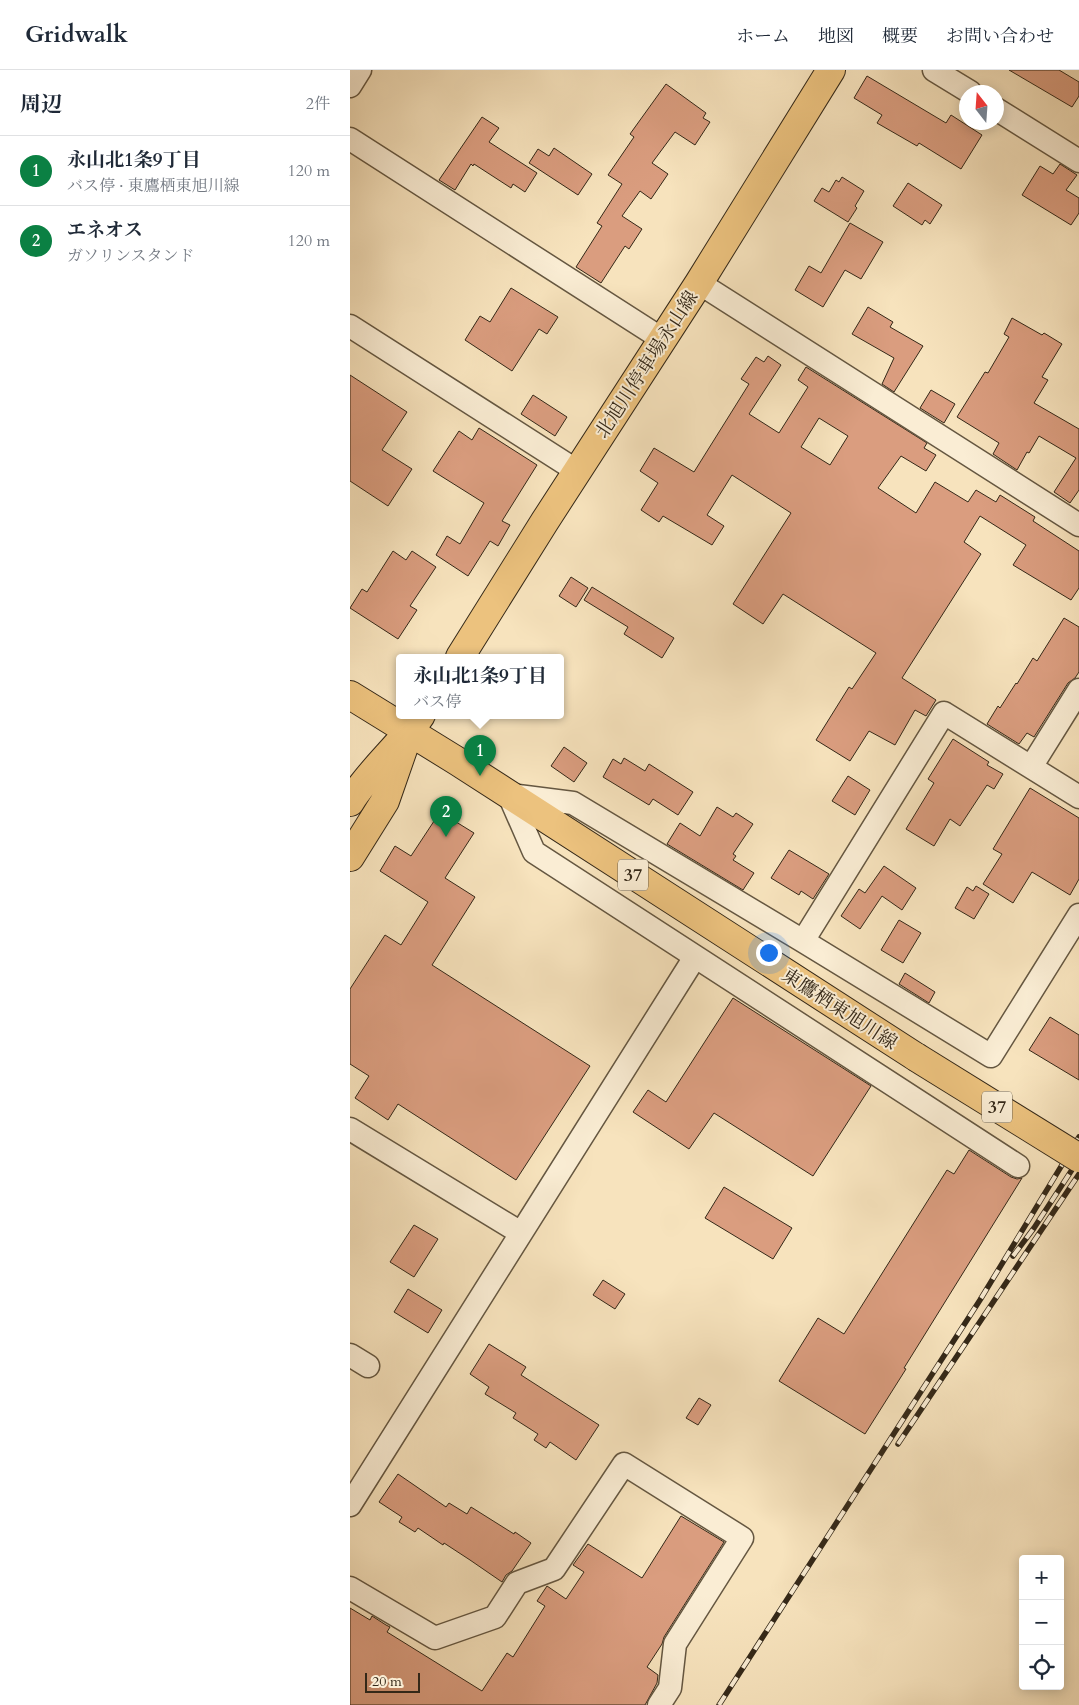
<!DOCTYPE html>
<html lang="ja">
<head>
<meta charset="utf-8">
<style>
  :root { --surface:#fff; --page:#f6f6f7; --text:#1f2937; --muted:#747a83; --line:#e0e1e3; --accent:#0b8043 }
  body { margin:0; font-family:Cardo,"Noto Serif JP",serif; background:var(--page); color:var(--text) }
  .controls { position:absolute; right:15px; bottom:15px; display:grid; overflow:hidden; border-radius:5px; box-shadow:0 2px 12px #0003 }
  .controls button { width:45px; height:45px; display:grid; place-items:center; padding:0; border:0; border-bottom:1px solid var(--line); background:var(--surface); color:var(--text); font:25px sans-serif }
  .compass { position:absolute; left:609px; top:15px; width:45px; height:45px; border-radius:50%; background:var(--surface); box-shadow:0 2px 12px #0003; rotate:343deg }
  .scale { position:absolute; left:15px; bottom:12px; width:55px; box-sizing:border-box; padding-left:5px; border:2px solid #342818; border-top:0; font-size:14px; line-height:18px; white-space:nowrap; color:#342818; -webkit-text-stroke:4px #faedd4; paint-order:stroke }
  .you { position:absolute; left:418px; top:882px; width:18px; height:18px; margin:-12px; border:4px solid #fff; border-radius:50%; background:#1a73e8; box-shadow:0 0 0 8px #1a73e833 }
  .badge { display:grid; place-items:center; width:32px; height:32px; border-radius:50%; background:var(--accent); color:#fff; font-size:16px; font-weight:700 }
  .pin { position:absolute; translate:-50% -41px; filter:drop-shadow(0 1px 2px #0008) }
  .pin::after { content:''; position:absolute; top:26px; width:18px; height:15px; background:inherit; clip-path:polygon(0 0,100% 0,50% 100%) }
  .popup { position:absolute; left:46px; top:584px; width:168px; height:65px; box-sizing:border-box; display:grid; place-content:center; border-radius:5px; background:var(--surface); filter:drop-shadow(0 1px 4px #0005); font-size:16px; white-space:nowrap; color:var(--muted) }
  .popup b { font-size:19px; color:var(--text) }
  .popup::after { content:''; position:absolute; left:50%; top:100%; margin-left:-10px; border:10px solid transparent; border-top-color:var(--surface) }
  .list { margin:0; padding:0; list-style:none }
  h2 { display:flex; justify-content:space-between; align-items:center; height:65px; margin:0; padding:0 20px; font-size:21px }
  h2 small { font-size:16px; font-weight:400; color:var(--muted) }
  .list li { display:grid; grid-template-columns:32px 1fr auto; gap:15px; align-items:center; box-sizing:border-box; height:70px; padding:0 20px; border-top:1px solid var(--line) }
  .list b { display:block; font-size:19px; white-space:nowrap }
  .list p { margin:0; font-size:16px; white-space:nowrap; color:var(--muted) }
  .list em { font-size:16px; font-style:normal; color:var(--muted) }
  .icon { flex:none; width:28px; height:28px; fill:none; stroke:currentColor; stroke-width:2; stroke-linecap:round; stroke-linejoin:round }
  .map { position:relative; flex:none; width:729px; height:1635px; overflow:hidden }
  header { display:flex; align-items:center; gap:30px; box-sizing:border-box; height:70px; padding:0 25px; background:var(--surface); border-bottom:1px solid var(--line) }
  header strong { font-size:24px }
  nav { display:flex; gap:28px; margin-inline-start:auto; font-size:18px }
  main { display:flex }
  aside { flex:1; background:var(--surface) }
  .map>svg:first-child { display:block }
</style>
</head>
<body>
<header>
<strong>Gridwalk</strong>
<nav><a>ホーム</a><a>地図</a><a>概要</a><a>お問い合わせ</a></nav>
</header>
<main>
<aside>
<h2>周辺<small>2件</small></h2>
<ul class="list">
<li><span class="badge">1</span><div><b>永山北1条9丁目</b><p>バス停 · 東鷹栖東旭川線</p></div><em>120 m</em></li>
<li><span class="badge">2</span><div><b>エネオス</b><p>ガソリンスタンド</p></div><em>120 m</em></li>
</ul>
</aside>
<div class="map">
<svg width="729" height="1635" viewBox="0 0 729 1635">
  <rect width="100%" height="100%" fill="#f7e3bd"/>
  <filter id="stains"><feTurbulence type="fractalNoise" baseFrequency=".004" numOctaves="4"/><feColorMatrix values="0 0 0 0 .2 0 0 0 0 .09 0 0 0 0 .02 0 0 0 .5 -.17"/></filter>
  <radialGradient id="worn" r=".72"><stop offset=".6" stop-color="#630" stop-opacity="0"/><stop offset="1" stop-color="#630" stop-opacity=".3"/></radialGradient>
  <path fill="#da9d7f" stroke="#342818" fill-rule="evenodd" d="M659 0H709L729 12V26L722 37Z
    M517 6 596 53 601 45 632 65 611 99 569 73 567 76 527 53 532 45 504 28Z
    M316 14 356 43 353 48 360 52 345 75 325 62 302 93 318 104 301 129 290 121 272 146 292 159 279 179 275 176 251 213 226 197 252 156 247 153 272 114 258 105 284 67 280 64Z
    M132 47 149 58 139 72 187 103 175 122 163 114 161 118 124 94 123 96 121 94 105 120 89 110Z
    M204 78 242 104 228 125 179 93 188 79 199 86Z
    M710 94 727 105 716 120 729 128V143L721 155 672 125 690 96 703 104Z
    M492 107 514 121 505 136 507 138 498 152 464 131 472 118 479 122 486 110 489 112Z
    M558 113 592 135 580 154 575 150 572 155 543 136Z
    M500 153 533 172 511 209 495 200 473 237 445 220 459 196 471 203Z
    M161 218 208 247 197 264 189 259 162 301 115 270 130 246 140 252Z
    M518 237 543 252 540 257 573 276 544 322 532 314 544 288 502 264Z
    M662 248 692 265 694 263 712 274 692 307 698 310 684 333 729 359V420L720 433 704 422 726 388 689 366 679 383 677 382 667 400 643 384 649 373 607 347 635 302 638 303 659 267 654 264Z
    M418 286 431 295 399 344 429 363 458 317 448 310 456 297 577 373 574 378 586 385 576 401 551 386 528 418 566 443 585 412 618 432 626 420 646 432 650 425 685 447 683 451 729 481V518L721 530 663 495 676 475 630 446 614 472 631 484 552 608 586 630 576 646 565 640 545 675 519 661 500 691 466 670 499 617 502 619 526 583 433 524 413 554 383 534 441 443 382 405 357 445 374 456 362 475 313 446 309 452 291 440 308 413 290 401 304 378 344 402 399 314 391 309 406 287 414 292ZM469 348 498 366 480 395 451 377Z
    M0 305 57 342 32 380 62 399 38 436 0 411Z
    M581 320 605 334 594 353 570 338Z
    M183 325 217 347 205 366 171 344Z
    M129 358 187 395 152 451 160 455 148 476 140 471 118 506 86 485 97 466 110 474 134 433 83 401 109 361 122 370Z
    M43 481 56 490 62 481 86 497 60 536 67 540 48 569 0 538 12 519 17 522Z
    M221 507 238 518 226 537 209 526Z
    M242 517 324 568 312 588 274 564 278 557 234 530Z
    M714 548 729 557V602L725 608 718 613 684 667 677 663 669 674 637 654 648 636 650 638 666 613 667 614 683 588 687 591Z
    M603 669 639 692 637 695 653 704 644 719 637 715 610 756 600 749 584 776 556 759 584 713 578 709Z
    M214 677 237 693 224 712 201 696Z
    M274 688 295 701 299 694 343 722 328 745 303 729 299 735 253 707 263 689 271 694Z
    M498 706 520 720 505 745 482 731Z
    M680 718 729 748V809L720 825 682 802 663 833 633 814 652 784 643 779Z
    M367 737 383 747 386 743 403 754 383 784 386 786 383 790 404 803 393 820 317 774 330 753 350 766Z
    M90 742 124 763 95 808 125 827 82 895 240 996 166 1110 48 1034 38 1050 5 1028 19 1006 0 994V919L35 865 51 875 78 832 30 801 45 776 61 786Z
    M439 780 479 804 463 829 451 821 449 825 421 808Z
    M534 796 566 818 552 840 532 826 510 859 491 846 509 819 515 823Z
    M626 816 639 824 624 849 605 838 617 817 623 821Z
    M549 850 571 863 553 893 531 880Z
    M555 903 585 922 579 933 549 914Z
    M383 928 521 1016 463 1106 364 1043 339 1079 283 1042 298 1020 316 1032Z
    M700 947 729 965V1010L679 980Z
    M619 1080 661 1107 667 1109 672 1108 554 1298 556 1299 515 1364 429 1311 468 1248 494 1264 597 1100 604 1104Z
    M374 1117 442 1158 423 1189 355 1148Z
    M64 1155 88 1169 64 1207 40 1192Z
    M253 1210 275 1224 265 1239 243 1225Z
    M58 1219 92 1240 78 1263 44 1242Z
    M139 1274 176 1297 171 1305 249 1355 226 1390 200 1372 196 1378 184 1370 188 1364 163 1348 166 1343 135 1324 139 1317 120 1304Z
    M349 1328 361 1335 348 1355 336 1348Z
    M48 1404 96 1437 99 1433 117 1444 121 1437 164 1464 165 1462 181 1473 162 1501 156 1505 152 1512 120 1490 94 1473 93 1475 68 1458 65 1462 49 1452 52 1447 29 1432Z
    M331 1446 374 1472 314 1567 312 1574 297 1597 308 1605 307 1613 295 1635H0V1538L20 1550 22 1546 36 1555 40 1557 37 1562 132 1621 157 1583 163 1587 195 1536 187 1531 197 1516 216 1529 234 1502 223 1495 238 1474 292 1508Z"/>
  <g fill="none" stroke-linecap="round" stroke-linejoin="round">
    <g stroke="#655741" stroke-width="25">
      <path id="minor" d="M584 0 620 22
        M0 16 10 0
        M646 39 729 91
        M0 69 312 269
        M349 213 729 455
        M0 256 227 401
        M681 697 729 620
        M159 725 184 782 668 1096
        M160 725 223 733 453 871 641 986 729 845
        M453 871 594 643 729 727
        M0 1059 171 1163
        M0 1285 18 1296
        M0 1435 345 887
        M0 1518 85 1568 145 1547 167 1513 204 1499 274 1394 392 1468 325 1574 320 1618 309 1635"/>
    </g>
    <g stroke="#342818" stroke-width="30">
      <path id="major" d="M110 587 195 451 349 213 481 0
        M0 625 107 691 566 987
        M0 732C20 700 50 676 71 645
        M0 787 35 731 59 662"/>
    </g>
    <use href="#minor" stroke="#faedd4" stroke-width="22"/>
    <use href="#major" stroke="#ecc27e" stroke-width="28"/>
    <g stroke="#342818" stroke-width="5.5">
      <path id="rail" d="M663 1186 684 1158 729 1089
        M548 1374 729 1104
        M369 1635 630 1230 729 1067"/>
    </g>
    <use href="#rail" stroke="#faedd4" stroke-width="4" stroke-dasharray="11" stroke-linecap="butt"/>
    <g stroke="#342818" stroke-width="30" stroke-linecap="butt">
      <path id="major-bridge" d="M566 987 729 1088"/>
    </g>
    <use href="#major-bridge" stroke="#ecc27e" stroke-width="28"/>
  </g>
  <g text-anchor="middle" stroke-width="4" stroke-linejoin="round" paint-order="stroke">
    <g fill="#faedd4" stroke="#6f6350" stroke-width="1">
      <rect x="268" y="789.5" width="30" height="31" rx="4"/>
      <rect x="632" y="1021.5" width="30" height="31" rx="4"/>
    </g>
    <g font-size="18" font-weight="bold" fill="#342818">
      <text x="283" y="811">37</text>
      <text x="647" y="1043">37</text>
    </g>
    <g font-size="19" fill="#342818" stroke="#faedd4">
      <text transform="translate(296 294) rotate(-57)" y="7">北旭川停車場永山線</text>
      <text transform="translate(490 938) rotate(33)" y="7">東鷹栖東旭川線</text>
    </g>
  </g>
  <rect width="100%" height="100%" filter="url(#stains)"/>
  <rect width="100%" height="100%" fill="url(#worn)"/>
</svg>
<div class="controls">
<button>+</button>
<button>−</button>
<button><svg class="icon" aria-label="locate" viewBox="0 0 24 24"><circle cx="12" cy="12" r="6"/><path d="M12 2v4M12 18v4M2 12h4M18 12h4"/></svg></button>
</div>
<svg class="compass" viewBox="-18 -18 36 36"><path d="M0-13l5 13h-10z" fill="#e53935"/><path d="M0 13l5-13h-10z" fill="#747a83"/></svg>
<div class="scale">20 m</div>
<div class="you"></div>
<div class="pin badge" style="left:130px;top:706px">1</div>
<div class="popup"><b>永山北1条9丁目</b>バス停</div>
<div class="pin badge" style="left:96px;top:767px">2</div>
</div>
</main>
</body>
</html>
